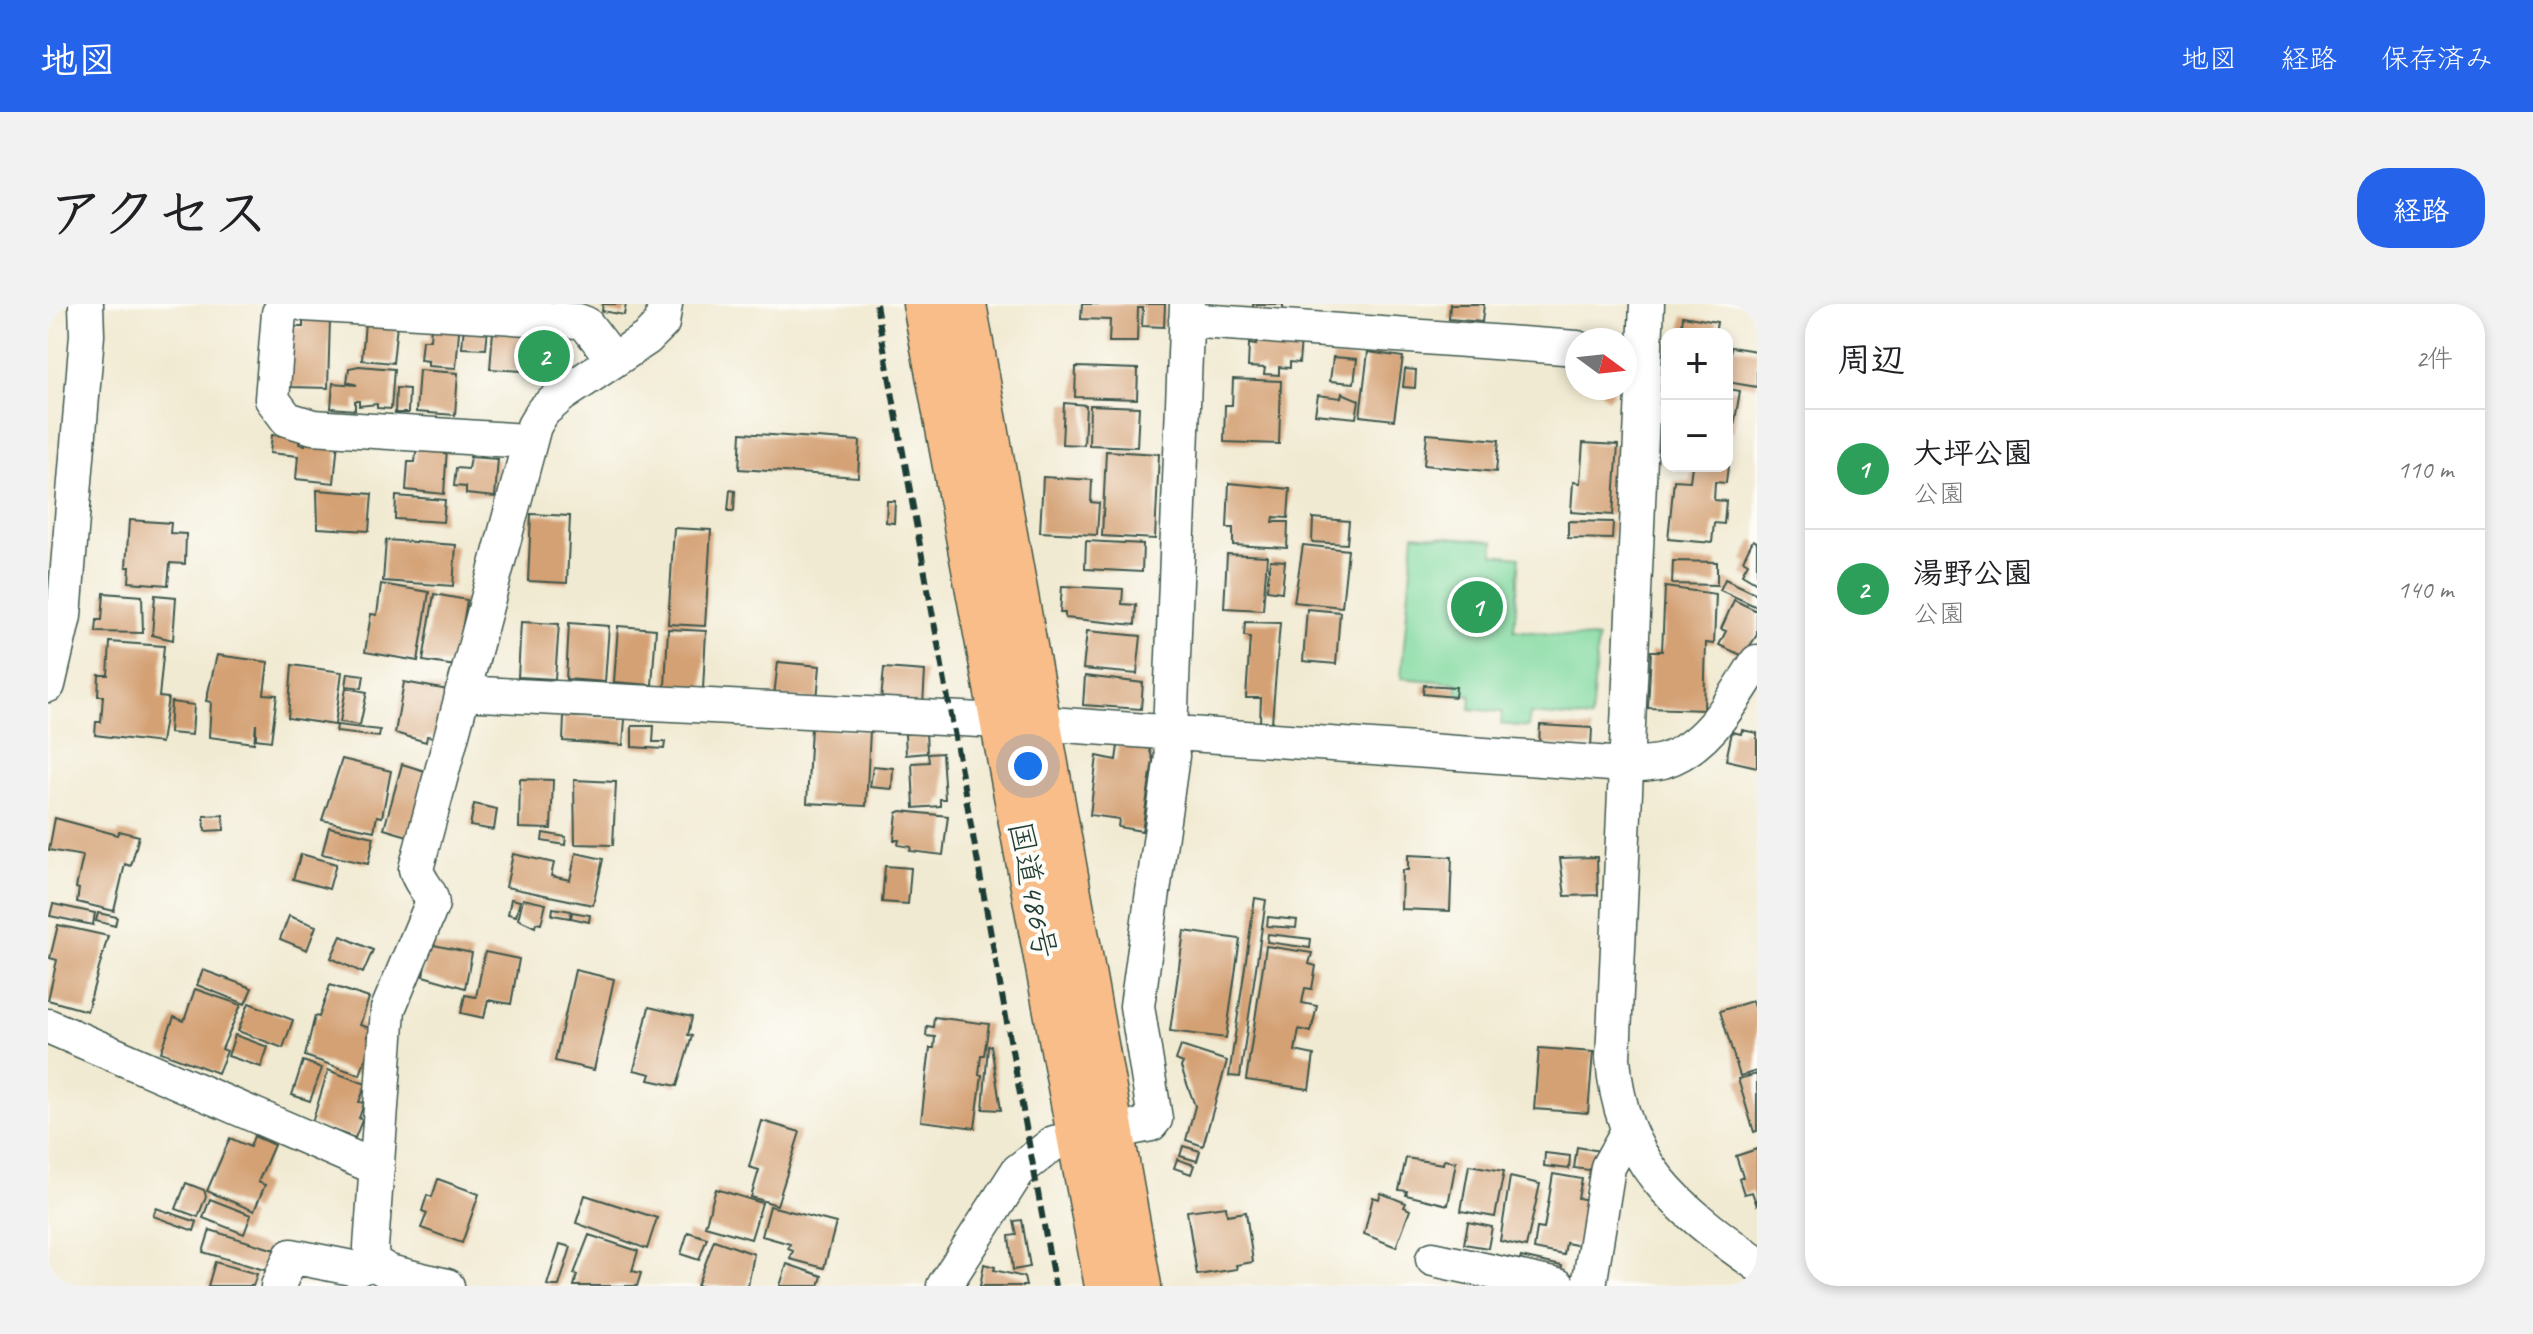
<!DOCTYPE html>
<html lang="ja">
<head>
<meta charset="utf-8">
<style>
  :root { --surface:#fff; --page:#f2f2f2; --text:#202124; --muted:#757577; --line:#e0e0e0; --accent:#2563eb }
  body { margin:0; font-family:Caveat,"Klee One",sans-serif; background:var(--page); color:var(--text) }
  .controls { position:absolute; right:24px; top:24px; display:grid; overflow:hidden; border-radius:16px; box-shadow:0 4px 12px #0003 }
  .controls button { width:72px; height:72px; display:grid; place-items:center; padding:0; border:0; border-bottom:2px solid var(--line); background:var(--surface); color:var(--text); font:40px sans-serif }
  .compass { position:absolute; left:1517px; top:24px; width:72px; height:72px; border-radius:50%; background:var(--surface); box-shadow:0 4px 12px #0003; rotate:105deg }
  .you { position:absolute; left:980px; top:462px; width:28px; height:28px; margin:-20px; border:6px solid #fff; border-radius:50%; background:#1a73e8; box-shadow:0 0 0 12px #1a73e833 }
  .badge { display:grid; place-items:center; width:52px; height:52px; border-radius:50%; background:var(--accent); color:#fff; font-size:26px; font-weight:700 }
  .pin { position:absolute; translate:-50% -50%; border:4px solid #fff; box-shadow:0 2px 8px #0006 }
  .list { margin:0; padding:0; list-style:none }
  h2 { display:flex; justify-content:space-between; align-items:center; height:104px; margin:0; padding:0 32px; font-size:34px }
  h2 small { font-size:26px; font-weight:400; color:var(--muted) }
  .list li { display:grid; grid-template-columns:52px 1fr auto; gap:24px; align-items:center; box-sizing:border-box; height:120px; padding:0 32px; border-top:2px solid var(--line) }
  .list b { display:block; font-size:30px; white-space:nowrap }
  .list p { margin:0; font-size:26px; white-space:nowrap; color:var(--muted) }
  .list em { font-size:26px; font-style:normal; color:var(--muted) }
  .map { position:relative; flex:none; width:1709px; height:982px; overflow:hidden; border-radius:32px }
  header { display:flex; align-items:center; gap:48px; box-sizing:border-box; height:112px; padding:0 40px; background:var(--accent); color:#fff }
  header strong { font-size:38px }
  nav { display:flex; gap:44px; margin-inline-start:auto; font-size:28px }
  .intro { display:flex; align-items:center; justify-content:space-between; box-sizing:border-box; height:192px; padding:0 48px }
  h1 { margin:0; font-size:56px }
  .button { padding:20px 36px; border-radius:32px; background:var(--accent); color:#fff; font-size:28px; font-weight:700 }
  main { display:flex; gap:48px; padding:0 48px }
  aside { flex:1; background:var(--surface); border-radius:32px; box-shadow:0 4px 12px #0003 }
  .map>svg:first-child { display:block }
</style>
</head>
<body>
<header>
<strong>地図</strong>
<nav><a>地図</a><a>経路</a><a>保存済み</a></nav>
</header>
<div class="intro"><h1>アクセス</h1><a class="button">経路</a></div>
<main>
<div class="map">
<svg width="1709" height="982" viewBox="0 0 1709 982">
  <rect width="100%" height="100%" fill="#fdfcf7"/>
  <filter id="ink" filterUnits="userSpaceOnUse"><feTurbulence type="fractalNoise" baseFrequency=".0125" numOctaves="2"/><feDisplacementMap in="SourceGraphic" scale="16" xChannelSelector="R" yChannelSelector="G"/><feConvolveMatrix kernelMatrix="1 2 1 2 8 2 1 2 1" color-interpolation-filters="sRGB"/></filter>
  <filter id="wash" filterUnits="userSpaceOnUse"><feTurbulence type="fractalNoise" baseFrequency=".006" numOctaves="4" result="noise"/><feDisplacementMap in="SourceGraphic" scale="32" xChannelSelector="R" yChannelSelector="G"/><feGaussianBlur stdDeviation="1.8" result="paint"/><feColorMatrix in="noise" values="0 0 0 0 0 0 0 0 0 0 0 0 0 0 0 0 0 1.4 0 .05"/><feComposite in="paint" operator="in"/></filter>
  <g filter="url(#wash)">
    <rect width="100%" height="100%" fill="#f1ead2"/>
    <path fill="#80d99f" stroke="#508b6a" stroke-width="2" d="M1366 230 1446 237 1445 250 1472 253 1466 326 1550 335 1543 415 1482 410 1480 423 1453 420 1454 408 1422 405 1423 391 1409 390V379L1353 374Z"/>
    <g id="blocks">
      <path fill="#d4a174" d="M555 0H578L576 11 554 7Z
        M1034 0H1117L1116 23 1094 22 1095 4H1090L1089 38H1061L1062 16 1033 15Z
        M1205 0H1235V8L1205 7Z
        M1402 0H1436L1434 18 1401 15Z
        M1635 12 1669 18 1667 30H1633Z
        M255 13 282 14 280 84 242 83 244 23H255Z
        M317 17 349 20 345 59 314 56Z
        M416 21 440 23 438 45 414 44Z
        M383 22 411 27 408 64 380 62V57L372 56 374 36H382Z
        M445 27 477 29 474 67 442 65Z
        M1209 33 1253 36 1251 59 1242 58V64L1231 63V71L1216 70 1217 64 1200 63 1201 40 1208 41Z
        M1683 43 1709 47V83L1679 78Z
        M1320 48 1355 53 1346 116 1312 112Z
        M1285 53 1309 55 1306 79 1282 77Z
        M311 62 346 65 343 105 329 104V100L311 102V97H307V106L283 104 285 79 309 81 299 78 301 64Z
        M1028 63 1090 65 1089 95 1027 93Z
        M1357 65 1368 66 1367 84 1355 83Z
        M371 66 410 69 407 111 368 108Z
        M1185 75 1233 77 1231 140 1176 138 1177 101H1184Z
        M348 84 361 85 360 109H347Z
        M1550 84H1562L1566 89 1559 95Z
        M1679 85 1692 87 1685 128 1679 127Z
        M1294 89 1311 96 1308 114 1267 110 1270 91 1293 94Z
        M1016 99 1038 101 1036 141 1014 140Z
        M1042 101 1091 103 1089 143 1041 141Z
        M693 129 812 137 810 173 691 165Z
        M1379 130 1451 136 1448 168 1376 161Z
        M224 131 252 133 251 140 257 141 258 134 290 137 286 179 248 175 250 152 222 149Z
        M1535 139 1570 141 1565 211 1523 208 1525 178 1532 179Z
        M369 142 399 144 396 190 358 186 360 158H367Z
        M1058 147 1111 150 1107 235 1054 232Z
        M422 153 450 155 447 193 418 190V183L406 182 408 164 420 165Z
        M1644 162H1680L1678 179 1667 178 1666 196 1678 197 1676 220 1666 219 1664 239 1620 235 1626 176 1642 177Z
        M995 173 1044 176 1043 198 1051 199 1049 231 992 228Z
        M1181 179 1242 185 1240 214 1226 213 1225 218H1240L1239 244 1185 241V224H1179Z
        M269 186 324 190 321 227 270 224Z
        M682 186 687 187 686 207H680Z
        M348 192 397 196 395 218 347 215Z
        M839 197H847L846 219 838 218Z
        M483 210 522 212 519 279 480 277Z
        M1265 214 1301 217 1299 240 1264 238Z
        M81 216 123 219 122 229 138 230 137 260 122 259 120 281 81 278 82 263H78Z
        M1520 217 1565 218 1564 235 1520 234Z
        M626 224 663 226 657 322 620 320Z
        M338 236 408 241 405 282 335 277Z
        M1705 236 1709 238V279L1694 270 1700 259 1695 256Z
        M1038 237 1095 240 1094 268 1037 265Z
        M1255 241 1300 246 1294 303 1246 298Z
        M1179 250 1219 252 1215 306 1176 304Z
        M1222 256 1237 257 1234 288 1219 286Z
        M1625 257 1669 258V281L1624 280Z
        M1677 275 1709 290V303L1672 286Z
        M333 280 381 288 370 357 317 348 323 310 329 311Z
        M1014 282 1075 285 1074 300 1088 301 1087 321 1017 314V309H1012Z
        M1617 283 1668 290 1666 340 1658 339 1656 406 1600 404 1603 347H1614Z
        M56 289 94 292 95 329 48 328 49 316H54Z
        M386 290 419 296 408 362 375 357Z
        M107 291 128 293 125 336 104 331Z
        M1686 296 1709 307V331L1695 352 1671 341 1678 327 1673 325Z
        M1259 305 1292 308 1288 360 1255 357Z
        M473 318 511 320 507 375 470 373Z
        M1197 318 1232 319 1224 418H1212L1213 394H1198L1202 333 1196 332Z
        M521 319 561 322 557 378 518 375Z
        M570 322 608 325 604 381 566 378Z
        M620 325 658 327 655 385 617 383Z
        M1039 327 1093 332 1089 370 1035 365Z
        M62 338 116 342 111 393 120 394 113 439 47 431 48 418H53L55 392H50L51 371H60Z
        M169 351 220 358 216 390 229 391 223 437 208 435V420L206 439 161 433 163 398 158 397Z
        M730 358 772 362 769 396 726 392Z
        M244 361 294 368 287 421 240 414Z
        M836 364 877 367 875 401 833 397Z
        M300 369 316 371 314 384 298 382Z
        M1037 372 1095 379 1093 405 1035 401Z
        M356 378 400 386 387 433 379 432 378 438 347 429Z
        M1376 381 1408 383 1407 393 1375 390Z
        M298 384 319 388 312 421 292 418Z
        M123 398 146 401 144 431 121 429Z
        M516 412 577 415 575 441 515 437Z
        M289 421 332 426 331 433 288 428Z
        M1492 421 1544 424 1543 443 1491 440Z
        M584 422H606L605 438H617L616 445 584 443Z
        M763 423 822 427 818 502 759 499Z
        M1694 426 1709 429V463L1678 456 1684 428 1693 430Z
        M878 428 879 449 858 451 857 430Z
        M1084 436 1100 441 1105 456 1094 527 1070 523 1071 515 1042 511 1049 452 1068 456 1070 442Z
        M894 449 897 495H892V502L866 504 864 459 881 458 880 450Z
        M294 455 343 467 334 513 329 512 326 527 274 516Z
        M354 460 380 468 363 533 336 525Z
        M825 462 845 464 844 485 822 483Z
        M472 475 505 476 503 525 471 524Z
        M526 476 568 478 565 541 527 540Z
        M426 500 449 505 446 526 422 522Z
        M853 507 900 512 895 551 862 547 863 543 850 541 851 536H846L849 509Z
        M175 511 176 526 157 527 156 512Z
        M7 514 70 531 71 527 91 532 83 562 77 560 66 607 29 598 31 585 28 584 35 552 1 546Z
        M281 523 326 533 320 560 274 550Z
        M495 529 518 533 517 541 494 537Z
        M528 549 555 555 545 601 458 583 465 550 506 559 503 572 522 576Z
        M253 550 288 560 281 585 245 575Z
        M1360 551 1404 553 1402 607 1353 605 1354 566H1360Z
        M1549 553 1550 591 1517 592 1512 554Z
        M837 562 863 564 860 600 834 598Z
        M1207 594 1218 596 1192 773 1181 772Z
        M463 595 472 597 468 612 460 610Z
        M475 595 498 600 493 620 488 619 487 623 470 615Z
        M5 600 47 609 45 621 2 612Z
        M505 604 523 607 522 614 504 611Z
        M524 608 542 611 541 618 523 614Z
        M50 609 69 613 67 622 48 617Z
        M241 612 268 622 259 646 232 635Z
        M1220 613 1249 616 1248 624 1219 622Z
        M10 621 60 632 39 707 0 696 9 656 2 654Z
        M1136 627 1192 635 1178 734 1122 727Z
        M1220 630 1263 635 1262 644 1219 638Z
        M293 632 325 646 315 669 283 654Z
        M381 640 424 649 417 684 375 672Z
        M1218 642 1264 649 1261 660 1268 662 1264 685 1257 684 1254 699 1269 702 1263 728 1251 725 1247 747 1266 751 1261 785 1198 776Z
        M437 648 471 655 463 700 440 696 436 714 413 709 417 691 428 693Z
        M155 666 204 684 197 700 149 681Z
        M527 666 566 675 546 766 507 757Z
        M282 681 321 694 312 721 322 724 319 733 324 735 312 771 257 752 267 712 271 713Z
        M147 685 193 701 174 745 179 747 170 769 113 748 126 713 136 717Z
        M1704 697 1709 712V767L1692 772 1672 707Z
        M201 699 245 716 235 744 190 727Z
        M601 703 644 713 640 731 644 732 629 782 601 776 603 770 586 766Z
        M886 713 941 720 936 751H933L931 771H934L927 824 873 817 882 744H886L887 733 878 732 879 722 885 723Z
        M187 731 220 743 213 763 180 752Z
        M943 741 953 806 935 805 940 742Z
        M1133 742 1179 757 1155 842 1138 836 1147 802 1133 763 1135 759 1128 756Z
        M1491 744 1545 748 1540 809 1486 805Z
        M255 757 274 764 262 797 244 791Z
        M280 766 318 780 311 798 316 799 311 814 314 816 307 834 264 819Z
        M1709 770V827L1706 828 1690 775Z
        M714 817 752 828 729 901 703 893 711 866 701 863Z
        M206 832 226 841 210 878 217 881 206 907 159 887 182 834 202 843Z
        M1135 842 1152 847 1149 857 1132 852Z
        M1529 843 1552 847 1548 867 1526 864Z
        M1709 845V902L1704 888 1696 890 1691 875 1695 873 1688 852Z
        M1497 849 1522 852 1521 865 1496 862Z
        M1358 854 1395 860 1396 856 1408 858 1400 901 1358 891 1359 887 1351 886Z
        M1129 855 1146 861 1143 870 1126 864Z
        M1421 861 1456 867 1447 913 1413 907Z
        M1505 870 1534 875 1530 894 1541 896 1533 942 1518 939 1516 951 1486 945 1489 924 1496 925Z
        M1462 873 1492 880 1478 943 1452 937Z
        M390 875 431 890 414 939 373 924 379 909 374 907 379 891 384 893Z
        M138 879 156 886 158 892 150 913 128 905Z
        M668 885 714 899 703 935 657 922Z
        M1333 889 1358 899 1356 903 1362 906 1348 943 1316 930 1325 893 1331 895Z
        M537 891 609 914 599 945 528 919Z
        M162 895 203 911 196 930 155 914Z
        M722 902 788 919 776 964 742 955 745 947 740 945 742 940 714 932Z
        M1178 902 1179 911 1198 908 1205 958 1188 961 1189 965 1149 971 1139 907Z
        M108 904 149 918 146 927 105 912Z
        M974 916 982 963 965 966 961 932 969 931 966 917Z
        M1420 918 1444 923 1440 944 1416 940Z
        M162 926 230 947 223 968 155 948Z
        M640 928 659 934 651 956 633 950Z
        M541 931 590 947 584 967 593 969 589 982H526L529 971 526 970Z
        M666 936 706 950 700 982H649Z
        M512 940 523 943 511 982H503L499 981Z
        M1473 953 1514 962 1512 974 1470 965Z
        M167 958 209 970 205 982H160Z
        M739 960 774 972 771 982H732Z
        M936 960 947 963 946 966 976 973 978 982H932Z"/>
    </g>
  </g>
  <g filter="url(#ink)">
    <use href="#blocks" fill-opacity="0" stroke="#3e574c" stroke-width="2"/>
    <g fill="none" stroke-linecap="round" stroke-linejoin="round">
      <g stroke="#3e574c" stroke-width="37">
        <path id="street" d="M240 0 231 9 224 95 239 115 265 123 479 137
          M256 0 530 17 538 20 565 55
          M1599 0 1565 754C1572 858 1628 903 1709 960
          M1138 16 1529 44
          M0 381 16 312 39 31 38 0
          M414 389 952 417
          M988 419 1577 461C1589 460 1604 460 1615 457 1660 443 1685 395 1709 358
          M0 722 329 864
          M1385 955 1510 982
          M230 982 243 952 309 965 324 958
          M399 982 341 968 324 958 323 943 340 705 384 600C383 586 371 579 368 565L486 122 495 107 515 90 599 34 614 19 617 0
          M896 982 970 867 1006 839 1103 820 1107 815 1089 702 1124 452 1122 428 1139 0
          M1541 982 1560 863 1579 829"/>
      </g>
      <g stroke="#3e574c" stroke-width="47">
        <path id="highway" d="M877 0 1059 982
          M916 0 1091 982"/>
      </g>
      <use href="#street" stroke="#fff" stroke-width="34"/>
      <use href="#highway" stroke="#f8bd88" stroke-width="44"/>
      <path stroke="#1f3d34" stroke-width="6" stroke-dasharray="12 6" stroke-linecap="butt" d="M828 0 1007 982"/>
    </g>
  </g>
  <g text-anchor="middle" stroke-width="8" stroke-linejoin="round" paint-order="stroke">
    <g font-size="32" fill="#1f3d34" stroke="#fdfcf7">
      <text transform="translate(985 586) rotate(79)" y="11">国道486号</text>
    </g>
  </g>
</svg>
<div class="controls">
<button>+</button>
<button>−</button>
</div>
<svg class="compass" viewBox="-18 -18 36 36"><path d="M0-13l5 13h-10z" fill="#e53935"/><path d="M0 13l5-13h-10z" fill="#757577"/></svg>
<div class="you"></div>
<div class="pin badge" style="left:1429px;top:303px;background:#2e9e5b">1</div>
<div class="pin badge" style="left:496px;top:52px;background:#2e9e5b">2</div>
</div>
<aside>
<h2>周辺<small>2件</small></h2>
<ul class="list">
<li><span class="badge" style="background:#2e9e5b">1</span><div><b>大坪公園</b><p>公園</p></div><em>110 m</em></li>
<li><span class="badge" style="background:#2e9e5b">2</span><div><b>湯野公園</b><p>公園</p></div><em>140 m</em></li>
</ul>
</aside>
</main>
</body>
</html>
